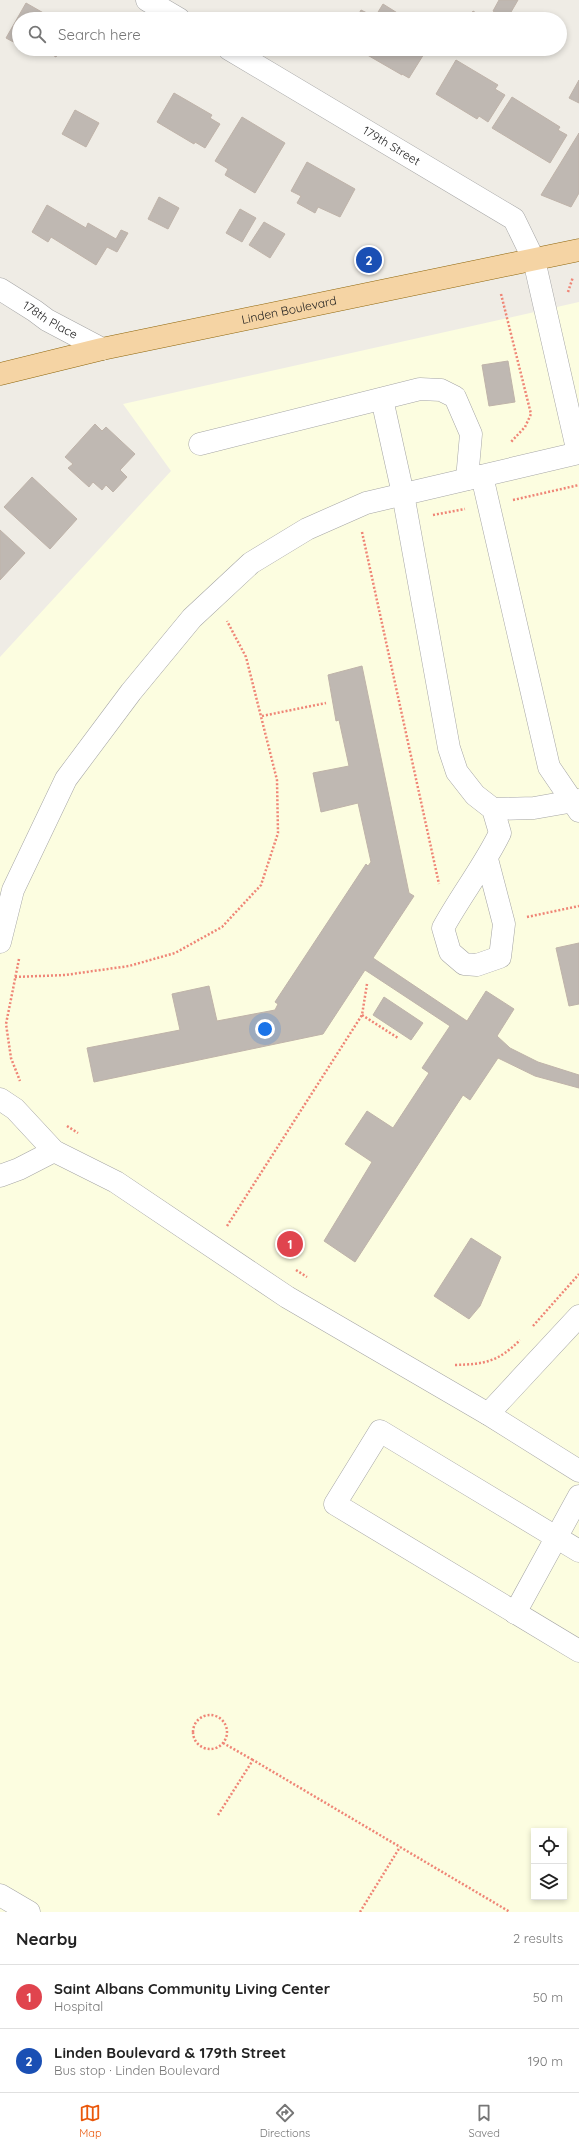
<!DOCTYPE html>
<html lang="en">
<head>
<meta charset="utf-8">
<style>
  :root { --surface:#fff; --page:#f2f2f2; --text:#222; --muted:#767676; --line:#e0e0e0; --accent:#ea580c }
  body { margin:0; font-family:Quicksand,sans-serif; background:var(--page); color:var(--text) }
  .controls { position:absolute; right:12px; bottom:12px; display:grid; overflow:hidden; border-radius:0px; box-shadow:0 2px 6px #0003 }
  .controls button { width:36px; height:36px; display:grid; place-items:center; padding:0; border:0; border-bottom:1px solid var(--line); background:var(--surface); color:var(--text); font:20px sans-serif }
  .you { position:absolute; left:265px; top:1029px; width:14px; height:14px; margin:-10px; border:3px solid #fff; border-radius:50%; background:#1a73e8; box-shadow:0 0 0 6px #1a73e833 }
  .badge { display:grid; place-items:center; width:26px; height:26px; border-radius:50%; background:var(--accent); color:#fff; font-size:13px; font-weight:700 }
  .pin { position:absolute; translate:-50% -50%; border:2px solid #fff; box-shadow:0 1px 4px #0006 }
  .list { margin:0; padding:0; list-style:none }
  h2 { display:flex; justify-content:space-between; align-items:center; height:52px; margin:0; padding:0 16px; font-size:17px }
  h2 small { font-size:13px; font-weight:400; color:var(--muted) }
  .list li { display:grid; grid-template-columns:26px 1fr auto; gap:12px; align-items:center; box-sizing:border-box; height:64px; padding:0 16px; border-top:1px solid var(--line) }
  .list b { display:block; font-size:15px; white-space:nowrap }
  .list p { margin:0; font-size:13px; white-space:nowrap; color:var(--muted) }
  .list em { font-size:13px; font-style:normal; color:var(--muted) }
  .icon { flex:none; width:22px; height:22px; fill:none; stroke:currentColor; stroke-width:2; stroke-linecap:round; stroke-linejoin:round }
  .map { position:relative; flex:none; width:579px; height:1912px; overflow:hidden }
  .search { position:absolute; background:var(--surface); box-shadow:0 2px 6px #0003; left:12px; right:12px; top:12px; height:44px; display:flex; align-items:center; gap:10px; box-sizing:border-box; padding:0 14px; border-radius:22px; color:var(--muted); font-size:15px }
  .sheet { height:180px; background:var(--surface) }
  nav { display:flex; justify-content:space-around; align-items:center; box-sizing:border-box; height:56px; border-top:1px solid var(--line); background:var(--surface); font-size:11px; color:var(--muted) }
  nav a { display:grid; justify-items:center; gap:2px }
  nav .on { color:var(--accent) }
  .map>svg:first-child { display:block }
</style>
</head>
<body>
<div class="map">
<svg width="579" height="1912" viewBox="0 0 579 1912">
  <rect width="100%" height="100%" fill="#efece5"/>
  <path fill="#fcfde0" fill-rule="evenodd" d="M579 302V1912H0V657L171 471 123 404ZM534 1831H564V1897H534Z"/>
  <path fill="#bfb8b2" stroke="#bfb3a9" d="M499 0H518L507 19 493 11Z
    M26 3 54 19H19V45L6 38Z
    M383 4 407 19H356L361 10 375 17Z
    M473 11 486 19H468Z
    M34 49H61L56 57 46 51 45 55Z
    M357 49H427L409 78 402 74V75Z
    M456 60 498 85 495 89 505 95 488 122 479 116 477 119 436 94Z
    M579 80V103L569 98Z
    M174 93 212 115 210 118 220 124 205 148 195 142 194 144 157 122Z
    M512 97 560 127 558 130 567 135 550 163 492 128Z
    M75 110 99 123 86 147 62 134Z
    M242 117 285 143 255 193 225 175 228 169 215 161Z
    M579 133V193L571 207 541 195Z
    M307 162 355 189 340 217 318 207 315 213 297 203 301 196 291 191Z
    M159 197 179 208 168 229 148 219Z
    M47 205 86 228 88 223 116 239 121 230 128 233 117 252 107 247 96 265 51 237 48 242 32 232Z
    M240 209 256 218 242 242 226 233Z
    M264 222 285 234 270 258 249 245Z
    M508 361 515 402 489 406 482 365Z
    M95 424 102 431 106 427 135 454 120 470 127 477 113 492 106 485 102 490 93 482 89 487 68 468 73 464 65 457Z
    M32 477 77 519 50 549 4 507Z
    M0 530 25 553 0 580Z
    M362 666 409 893 414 896 373 958 467 1021 486 991 514 1009 497 1036 510 1048 538 1062 579 1075V1088L535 1076 498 1058 470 1100 463 1095 355 1262 324 1241 372 1162 345 1144 367 1111 393 1128 429 1073 422 1068 450 1026 365 970 323 1034 94 1082 87 1048 180 1030 172 994 209 986 217 1021 275 1010 278 1004 275 1002 366 864 368 866 371 862 358 803 321 812 313 773 349 766 339 720 336 721 328 675Z
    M579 943V1004L569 1006 556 948Z
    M384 997 423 1023 411 1040 373 1015Z
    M471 1238 501 1257 480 1306 469 1319 434 1296Z"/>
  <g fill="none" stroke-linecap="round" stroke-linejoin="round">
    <g stroke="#a5a5a5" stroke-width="23">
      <g id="minor">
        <path d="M147 0 179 19"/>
        <path id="s1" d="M229 49 514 219 534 260 578 453"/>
        <path id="s2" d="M0 289 35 311 47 320 102 349"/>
        <path d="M382 399 403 494 449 748 457 772 475 795 493 809 500 833C484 866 461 895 443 928L450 952 464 964 477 965 500 957 504 924 487 859"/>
        <path d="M200 444 420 389 441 390 455 397 471 434 467 479"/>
        <path d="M482 476 549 767 579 811"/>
        <path d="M493 809 534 808 579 800"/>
        <path d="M0 942 13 890 66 779 131 692 192 618 251 563 307 529 366 503 579 453"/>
        <path d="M0 1099 15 1109 54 1151 116 1182 287 1297 488 1414 579 1471"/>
        <path d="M0 1176 19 1169 54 1151"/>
        <path d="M488 1414 579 1316"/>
        <path d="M579 1551 380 1431 335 1504 579 1651"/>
        <path d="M515 1613 579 1496"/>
        <path d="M0 1895 29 1912"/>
      </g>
    </g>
    <g stroke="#8e650b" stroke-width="23">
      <g id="major">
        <path id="s3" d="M0 374 102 349 579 250"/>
      </g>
    </g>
    <path stroke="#ef8576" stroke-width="2.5" stroke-dasharray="2 2" stroke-linecap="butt" d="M568 292 573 277
      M501 294 531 414 525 427 510 443
      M513 500 579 485
      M433 515 465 509
      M362 532 439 884
      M262 716 326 703
      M527 917 579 906
      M19 959 6 1024 11 1058 20 1081
      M15 977 65 975 129 966 175 953 222 927 261 885 278 833 277 780 246 657 227 621
      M362 1015 398 1038
      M67 1126 78 1133
      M227 1226 362 1015 367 984
      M296 1270 307 1277
      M533 1326 579 1274
      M455 1365C485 1364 498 1362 520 1340
      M193 1732a17 17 0 1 1 34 0a17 17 0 1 1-34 0Z
      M223 1743 253 1760
      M218 1815 253 1760 510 1912
      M360 1912 400 1847"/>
    <use href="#minor" stroke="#fff" stroke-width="22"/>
    <use href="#major" stroke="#f5d4a4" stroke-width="22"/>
  </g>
  <g text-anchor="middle" stroke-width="4" stroke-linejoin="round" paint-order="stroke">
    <g font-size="12" fill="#1e1e1e" stroke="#fff">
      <text dy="4" stroke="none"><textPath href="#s1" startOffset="189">179th Street</textPath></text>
      <text dy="4" stroke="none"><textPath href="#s3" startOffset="296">Linden Boulevard</textPath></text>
      <text dy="4" stroke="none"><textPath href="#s2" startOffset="59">178th Place</textPath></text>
    </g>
  </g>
</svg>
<div class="controls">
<button><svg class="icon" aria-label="locate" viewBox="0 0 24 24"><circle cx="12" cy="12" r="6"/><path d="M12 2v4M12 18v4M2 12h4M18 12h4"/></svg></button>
<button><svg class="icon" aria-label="layers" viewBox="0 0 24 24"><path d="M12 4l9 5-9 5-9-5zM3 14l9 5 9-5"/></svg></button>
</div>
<div class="you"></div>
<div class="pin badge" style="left:290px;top:1244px;background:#e0444e">1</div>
<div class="pin badge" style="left:369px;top:260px;background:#1a4fb4">2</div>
<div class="search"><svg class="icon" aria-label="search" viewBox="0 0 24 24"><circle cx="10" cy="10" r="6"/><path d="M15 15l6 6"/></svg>Search here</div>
</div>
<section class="sheet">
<h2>Nearby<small>2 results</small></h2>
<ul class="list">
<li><span class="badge" style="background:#e0444e">1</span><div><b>Saint Albans Community Living Center</b><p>Hospital</p></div><em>50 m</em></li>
<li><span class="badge" style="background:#1a4fb4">2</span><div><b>Linden Boulevard &amp; 179th Street</b><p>Bus stop · Linden Boulevard</p></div><em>190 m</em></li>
</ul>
</section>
<nav>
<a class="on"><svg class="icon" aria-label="map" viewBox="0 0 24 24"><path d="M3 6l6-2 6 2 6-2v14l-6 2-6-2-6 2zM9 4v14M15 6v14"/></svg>Map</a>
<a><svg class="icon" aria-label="directions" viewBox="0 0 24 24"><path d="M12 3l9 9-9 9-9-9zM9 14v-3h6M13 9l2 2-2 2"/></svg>Directions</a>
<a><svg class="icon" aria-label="saved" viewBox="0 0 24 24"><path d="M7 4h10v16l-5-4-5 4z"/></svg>Saved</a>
</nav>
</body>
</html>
